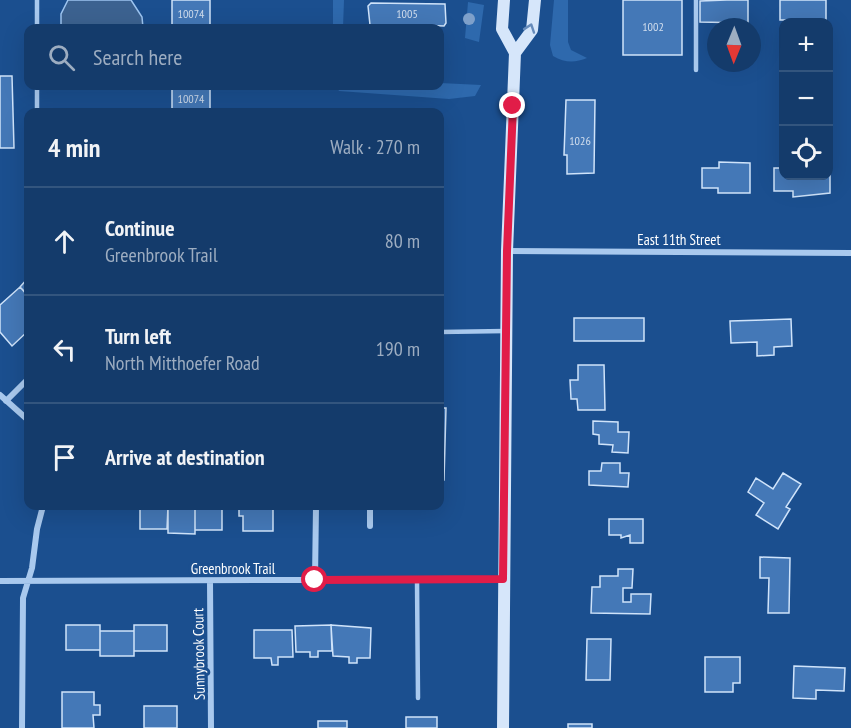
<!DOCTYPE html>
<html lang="en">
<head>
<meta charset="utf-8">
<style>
  :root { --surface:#143b6b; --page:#1d4271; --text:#f1f3f6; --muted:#9dadc1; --line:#33557e }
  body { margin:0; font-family:"PT Sans Narrow",sans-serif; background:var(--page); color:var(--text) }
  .controls { position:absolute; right:18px; top:18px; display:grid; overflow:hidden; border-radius:12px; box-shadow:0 6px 24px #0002 }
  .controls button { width:54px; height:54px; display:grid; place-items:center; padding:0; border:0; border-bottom:2px solid var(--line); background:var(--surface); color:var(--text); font:30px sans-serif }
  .compass { position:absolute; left:707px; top:18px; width:54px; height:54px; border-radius:50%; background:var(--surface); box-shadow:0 6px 24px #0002; rotate:181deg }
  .stop { position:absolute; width:18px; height:18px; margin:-14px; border:4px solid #e11d48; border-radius:50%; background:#fff }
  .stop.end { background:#e11d48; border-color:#fff; box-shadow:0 2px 6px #0008 }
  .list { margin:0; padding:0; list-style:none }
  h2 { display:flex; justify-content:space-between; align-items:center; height:78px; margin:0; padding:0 24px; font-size:26px }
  h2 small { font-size:20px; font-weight:400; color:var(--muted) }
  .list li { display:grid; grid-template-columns:39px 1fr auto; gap:18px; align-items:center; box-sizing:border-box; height:108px; padding:0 24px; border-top:2px solid var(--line) }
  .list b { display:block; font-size:22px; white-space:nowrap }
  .list p { margin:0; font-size:20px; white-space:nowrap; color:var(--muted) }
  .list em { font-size:20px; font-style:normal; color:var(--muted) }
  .icon { flex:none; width:33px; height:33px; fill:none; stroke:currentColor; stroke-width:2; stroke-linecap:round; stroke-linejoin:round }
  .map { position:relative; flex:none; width:851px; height:728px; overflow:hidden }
  .search { position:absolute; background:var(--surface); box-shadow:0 6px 24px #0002; left:24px; top:24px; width:420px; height:66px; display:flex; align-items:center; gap:15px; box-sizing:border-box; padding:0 21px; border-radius:12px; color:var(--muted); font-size:22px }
  .panel { position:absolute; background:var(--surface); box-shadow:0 6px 24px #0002; left:24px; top:108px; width:420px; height:402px; border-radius:12px }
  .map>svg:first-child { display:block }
</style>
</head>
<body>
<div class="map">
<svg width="851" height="728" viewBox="0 0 851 728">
  <rect width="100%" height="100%" fill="#1b4f8f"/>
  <path fill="#2e69ad" d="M333 0H344L343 28H333Z
    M554 0H568V42L571 50 587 58C575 63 565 63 553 56L550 45Z
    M468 2 484 5 479 42 465 38Z
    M440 83 481 85 475 96 449 99 339 91 336 86H440Z"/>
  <path fill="#3c6290" stroke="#9cc4f0" stroke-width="1.5" d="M68 0H131L142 17 143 28H61V14Z"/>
  <path fill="#4478b7" stroke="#cfe3fa" stroke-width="1.5" d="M172 0H210V28H172Z
    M623 0H682V55H623Z
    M727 0H748V23L700 22V1Z
    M780 0H826V20H780Z
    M371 3 445 4 446 23 444 26 421 25V28H391V25H370L368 6Z
    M0 76H12L14 148H0Z
    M172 86H210V112H172Z
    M566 100H595L594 173 567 174V155H564Z
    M719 162 750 163V193H718V188H702V168H719Z
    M774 168H784V176H828L830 168V193L793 197V191H774Z
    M28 278V295L20 287Z
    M20 287 28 296V331L12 346 0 332V305Z
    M574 318H644V341H574Z
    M791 319 792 346 774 347V355L757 356V342L731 343 730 321Z
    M578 365H604L605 410H578L577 399H571L570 380H578Z
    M440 408H446L444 480H440Z
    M593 421 618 422V432H629L628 453 612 452 613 445 599 444V435L593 434Z
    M602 463H620V473H629L628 487 589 485V471H601Z
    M783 473 801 484 786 507 790 509 778 529 756 515 764 503 748 492 756 478 773 489Z
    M140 506H168L167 529H140Z
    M168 506H195V534L168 533Z
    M195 506H222V530H195Z
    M239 506H273V531H243V516H239Z
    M609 519H643V543H630V535L621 538V535H609Z
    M760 557 790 558 789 613H768L769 578H760Z
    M618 569H633L632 588H623V602H631V594H651L650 614 591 613 592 587H600V576H618Z
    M66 625H100V650H66Z
    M134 625H167V651H134Z
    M331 625 371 628 370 658H357V663H349V657L333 656Z
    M331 625 332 651H318V657H310V652H296L295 626Z
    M254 630H292L293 657H278V665H272L271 658H254Z
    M100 631H134V656H100Z
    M587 639H611L610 680H586Z
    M705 657H740V683H733V692H705Z
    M794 666 845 668 844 691 816 690V699L793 698Z
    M62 692H94V705H100V715H93L94 728H62Z
    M144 706H177V728H144Z
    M406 717H437V728H406Z
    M318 721H347V728H318Z
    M568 724H592V728H568Z"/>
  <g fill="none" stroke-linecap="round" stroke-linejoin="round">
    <path stroke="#a9c9ee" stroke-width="4.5" d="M37 0V28
      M696 70V0
      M37 86V112
      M440 332 506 331
      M417 580 418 698"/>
    <path stroke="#a9c9ee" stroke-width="6" d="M507 251 851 253
      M0 395 28 420
      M6 401 28 379
      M370 506V526
      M315 580 316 506
      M0 581 503 579
      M210 581 211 728
      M22 728 23 598 32 568 37 529 43 506"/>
    <path stroke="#d6e6fa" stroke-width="12" d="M515 53 532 30 535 0
      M503 728 507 251 515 53 502 29 504 0"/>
  </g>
  <circle fill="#7ea0ca" cx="469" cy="19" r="6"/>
  <defs><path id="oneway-chevron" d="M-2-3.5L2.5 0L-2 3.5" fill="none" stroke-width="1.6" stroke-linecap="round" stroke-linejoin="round" transform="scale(1.5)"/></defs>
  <use stroke="#668bba" href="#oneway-chevron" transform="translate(530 28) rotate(-71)"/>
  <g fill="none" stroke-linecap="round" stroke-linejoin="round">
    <path stroke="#e11d48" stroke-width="8" d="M315 580 503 579 507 251 513 106"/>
  </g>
  <g text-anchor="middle" stroke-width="6" stroke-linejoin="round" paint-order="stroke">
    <g font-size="12" fill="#d0dded">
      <text x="191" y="18">10074</text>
      <text x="407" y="18">1005</text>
      <text x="653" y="31">1002</text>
      <text x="191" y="103">10074</text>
      <text x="580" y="145">1026</text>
    </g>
    <g font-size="15" fill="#fff" stroke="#1b4f8f">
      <text x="679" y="245">East 11th Street</text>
      <text x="233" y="574">Greenbrook Trail</text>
      <text transform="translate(199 654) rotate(-91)" y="5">Sunnybrook Court</text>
    </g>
  </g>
</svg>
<div class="controls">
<button>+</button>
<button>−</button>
<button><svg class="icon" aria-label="locate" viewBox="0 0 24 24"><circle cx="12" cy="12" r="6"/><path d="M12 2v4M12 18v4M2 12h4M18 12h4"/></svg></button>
</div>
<svg class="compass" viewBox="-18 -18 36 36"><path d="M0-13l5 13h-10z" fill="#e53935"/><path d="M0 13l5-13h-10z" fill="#9dadc1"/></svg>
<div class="stop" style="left:315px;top:580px"></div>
<div class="stop end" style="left:513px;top:106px"></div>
<div class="search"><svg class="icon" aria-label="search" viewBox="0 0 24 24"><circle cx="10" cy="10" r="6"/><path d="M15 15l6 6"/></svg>Search here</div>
<section class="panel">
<h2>4 min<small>Walk · 270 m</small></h2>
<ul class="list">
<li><svg class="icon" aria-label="ahead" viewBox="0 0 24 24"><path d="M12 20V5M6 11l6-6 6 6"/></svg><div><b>Continue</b><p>Greenbrook Trail</p></div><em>80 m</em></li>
<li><svg class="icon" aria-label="left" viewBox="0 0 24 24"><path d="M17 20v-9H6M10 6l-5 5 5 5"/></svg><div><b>Turn left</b><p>North Mitthoefer Road</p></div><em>190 m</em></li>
<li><svg class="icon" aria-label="arrive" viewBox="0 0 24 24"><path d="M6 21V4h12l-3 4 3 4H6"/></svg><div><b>Arrive at destination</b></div></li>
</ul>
</section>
</div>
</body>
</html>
